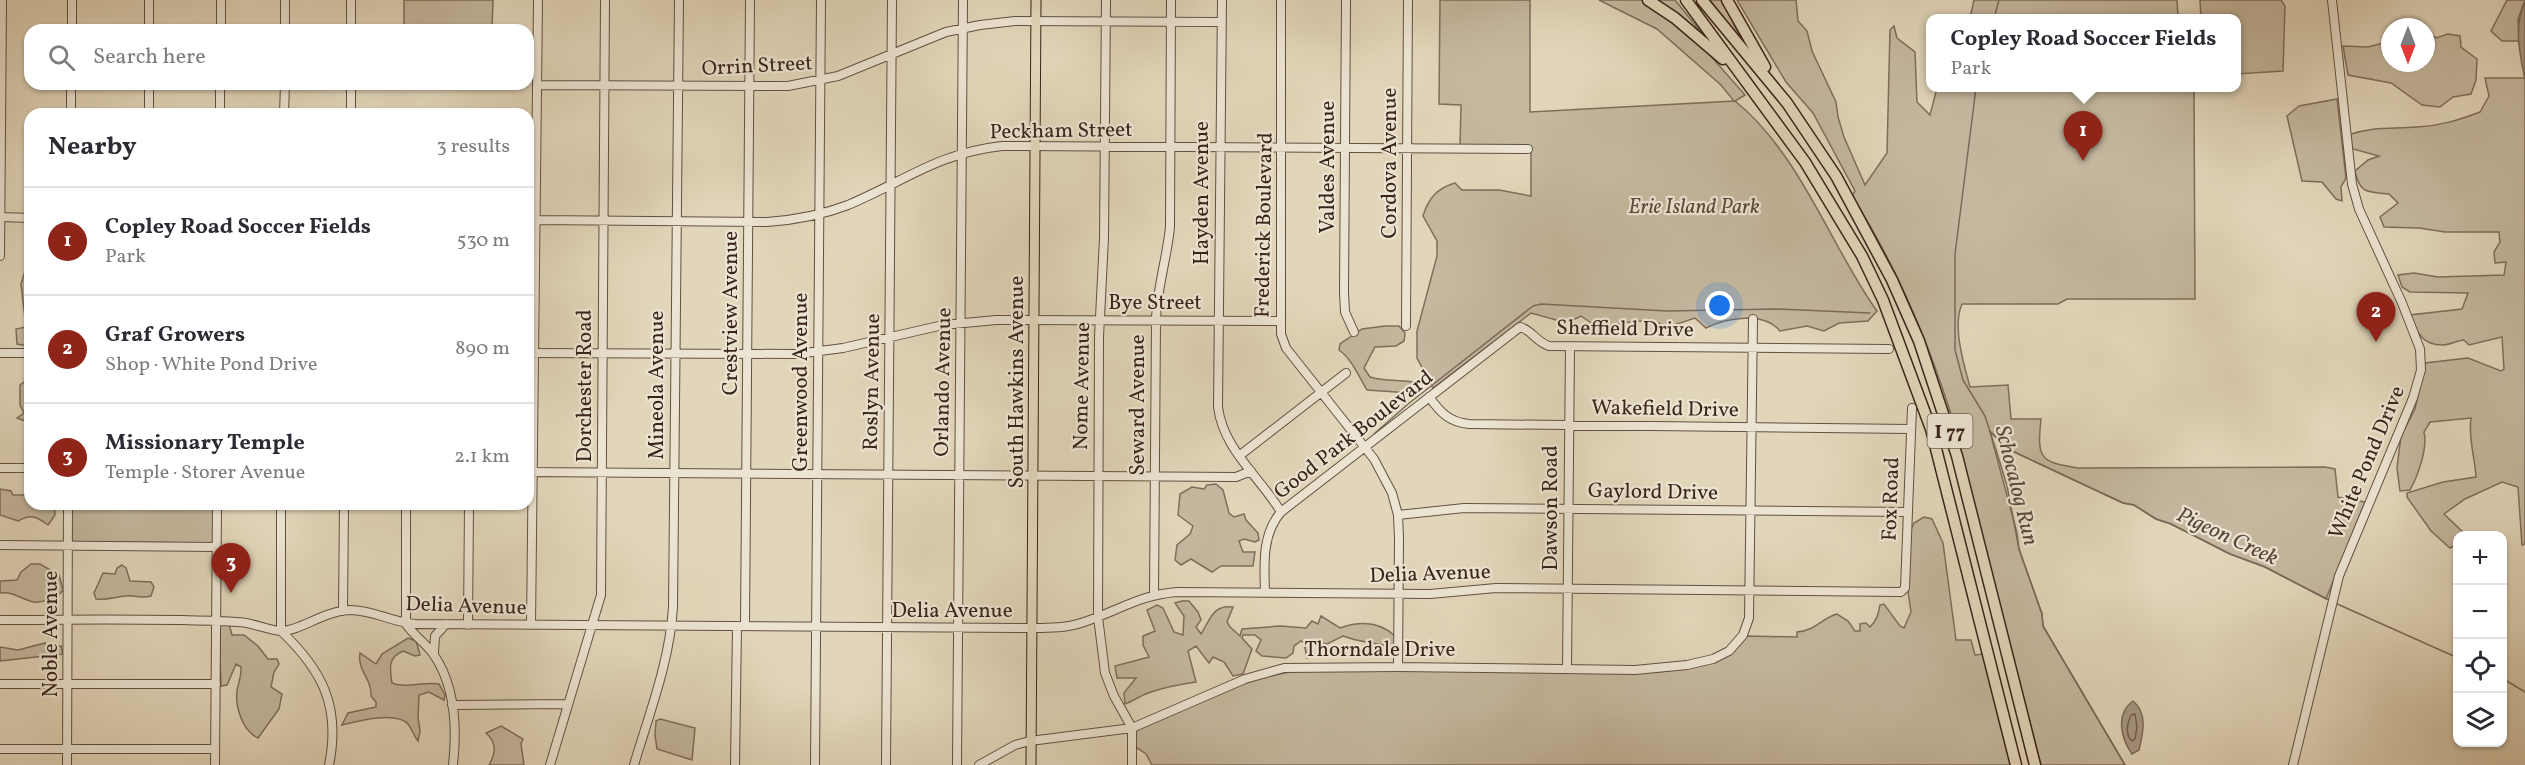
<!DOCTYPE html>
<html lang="en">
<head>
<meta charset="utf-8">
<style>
  :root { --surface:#fff; --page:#f2f2f3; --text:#2b2b33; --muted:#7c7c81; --line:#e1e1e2; --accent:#8f2418 }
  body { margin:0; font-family:Vollkorn,serif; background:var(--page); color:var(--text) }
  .controls { position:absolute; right:18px; bottom:18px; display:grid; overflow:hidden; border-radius:12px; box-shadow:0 2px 4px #0004 }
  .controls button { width:54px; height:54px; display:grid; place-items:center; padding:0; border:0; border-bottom:2px solid var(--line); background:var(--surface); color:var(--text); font:30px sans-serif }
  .compass { position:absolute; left:2381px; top:18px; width:54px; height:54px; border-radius:50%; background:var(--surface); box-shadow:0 2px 4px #0004; rotate:180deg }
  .you { position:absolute; left:1720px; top:306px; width:21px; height:21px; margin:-15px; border:4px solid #fff; border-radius:50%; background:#1a73e8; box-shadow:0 0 0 9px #1a73e833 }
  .badge { display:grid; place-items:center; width:39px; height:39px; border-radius:50%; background:var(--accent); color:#fff; font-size:20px; font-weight:700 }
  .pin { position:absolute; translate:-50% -50px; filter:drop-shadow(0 2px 3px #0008) }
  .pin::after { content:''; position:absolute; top:32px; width:21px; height:18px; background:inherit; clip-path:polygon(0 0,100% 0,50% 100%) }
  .popup { position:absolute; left:1926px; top:14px; width:315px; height:78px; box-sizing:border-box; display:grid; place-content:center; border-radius:12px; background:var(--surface); filter:drop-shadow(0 2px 4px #0005); font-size:20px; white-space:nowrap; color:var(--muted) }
  .popup b { font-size:22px; color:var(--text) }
  .popup::after { content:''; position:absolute; left:50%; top:100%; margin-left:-12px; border:12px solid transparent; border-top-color:var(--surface) }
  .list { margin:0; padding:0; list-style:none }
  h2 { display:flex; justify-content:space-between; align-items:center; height:78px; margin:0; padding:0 24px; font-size:26px }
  h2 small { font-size:20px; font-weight:400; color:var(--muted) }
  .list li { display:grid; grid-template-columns:39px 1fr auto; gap:18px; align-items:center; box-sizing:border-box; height:108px; padding:0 24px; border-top:2px solid var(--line) }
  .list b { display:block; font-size:22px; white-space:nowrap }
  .list p { margin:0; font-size:20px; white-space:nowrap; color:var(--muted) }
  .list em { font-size:20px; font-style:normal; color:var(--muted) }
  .icon { flex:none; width:33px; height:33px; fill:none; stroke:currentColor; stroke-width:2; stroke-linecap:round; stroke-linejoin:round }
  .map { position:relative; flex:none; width:2525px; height:765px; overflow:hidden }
  .search { position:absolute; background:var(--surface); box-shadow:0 2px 4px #0004; left:24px; top:24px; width:510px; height:66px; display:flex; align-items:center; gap:15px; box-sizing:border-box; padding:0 21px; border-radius:18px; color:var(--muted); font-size:22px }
  .panel { position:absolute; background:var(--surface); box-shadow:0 2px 4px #0004; left:24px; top:108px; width:510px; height:402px; border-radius:18px }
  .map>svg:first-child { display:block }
</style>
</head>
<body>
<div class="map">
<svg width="2525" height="765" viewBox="0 0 2525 765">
  <rect width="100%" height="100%" fill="#e2d6ba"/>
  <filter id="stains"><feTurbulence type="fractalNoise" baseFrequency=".00333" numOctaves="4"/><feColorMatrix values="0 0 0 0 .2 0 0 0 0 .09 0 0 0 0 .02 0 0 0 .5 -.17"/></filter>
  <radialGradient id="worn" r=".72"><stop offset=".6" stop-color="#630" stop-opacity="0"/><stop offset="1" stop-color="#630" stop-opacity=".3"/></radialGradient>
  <path fill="#c5b89f" stroke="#7e6e5c" stroke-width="1.5" d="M404 0H493L492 30H404Z
    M1440 0H1530V112L1734 101 1721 85 1657 29 1599 0H1643L1694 37 1745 95 1735 101C1800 153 1832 249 1877 311L1868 321 1839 323 1824 331 1807 326 1780 331C1764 311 1726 318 1706 328L1695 318 1668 327C1648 315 1621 324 1599 328L1581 316 1567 323 1531 313 1433 388 1417 358V331L1437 256V241L1423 216C1428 199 1437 188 1455 183L1462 190H1499L1531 196V146L1460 147 1461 105 1439 104Z
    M1654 0H1675L1705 37Z
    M1710 0H1722L1740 37V38Z
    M1737 0H1796L1798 21 1807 31 1812 51 1836 102 1838 117 1844 137 1865 185 1887 153 1890 30 1894 26 1897 38 1915 52 1917 102 1930 115 1937 88H2194L2195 299H2067L2058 304H1962C1952 326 1964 365 1970 387L2008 385 2011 419H2041C2037 458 2039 462 2078 468L2325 467 2335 469 2338 497 2365 502 2326 599 2265 567 2230 554 2171 524 2156 519 2134 505 2123 503 2010 450 1990 432 2017 533 2019 549 2042 614 2043 626 2125 765H2041L1950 411C1926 336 1894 262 1852 196L1855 191 1813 113 1786 82Z
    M1974 0H2177L2178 18H1970Z
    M2200 0H2281L2285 6 2283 71 2236 74V18H2201Z
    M2507 0H2525L2518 19 2519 41H2502L2491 31Z
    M2426 32 2436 38 2448 34 2460 36 2461 47 2477 59 2476 80 2471 94 2453 97 2440 107 2422 105 2391 83 2348 75 2343 46 2368 47 2386 42 2390 46V63H2426Z
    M2485 78H2525V544L2522 545 2518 487 2502 482 2465 499 2444 514 2466 535 2458 536 2457 544 2450 548 2431 531 2407 497V493L2443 482 2476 477C2475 457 2468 439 2471 418L2430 422 2424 432C2428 447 2418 476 2410 490L2400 491 2397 468 2401 436 2415 409 2425 363 2468 358 2501 371 2504 369 2502 337 2469 345 2464 340C2457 341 2451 344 2444 345 2422 346 2417 332 2410 315L2462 309 2468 293 2410 292 2402 287 2398 275 2414 273 2438 277 2504 275 2506 262 2495 263 2494 252 2500 242 2499 232H2445L2419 228 2384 227 2380 217 2398 203 2389 194C2367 192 2360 194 2355 171L2368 160 2379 156 2353 149 2348 135C2373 126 2392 129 2417 127 2440 126 2459 120 2480 112L2489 96Z
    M2337 99 2346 178 2341 187 2342 201 2336 199 2322 182 2302 181 2287 116 2299 106Z
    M30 255V346H29L17 344 16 329 26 327 21 284Z
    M1385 326H1399L1405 333 1404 341 1396 346 1375 347 1364 368 1370 377C1386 382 1403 379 1419 383L1418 389 1411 393 1367 390C1359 377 1352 359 1339 350L1340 344 1362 329Z
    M30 378V446L25 421 17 418 24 413 20 405V385Z
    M1216 484 1223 490 1229 513 1234 517 1244 514 1246 520 1258 533 1259 540 1255 542 1244 539 1239 541 1243 552H1255L1253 566H1221L1212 572 1191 559 1181 565 1175 560 1177 545 1190 534 1193 526 1178 515 1180 494 1192 487 1204 489 1207 485Z
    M0 489 11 491 13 495H30V504H54L55 515 48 525C36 516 31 514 18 521L0 515Z
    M71 504H214V543L71 542Z
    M1924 517 1932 519 1943 543 1956 640H1971L1975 655 1983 654 2011 765H1152L1146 754 1136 747V732L1139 729C1193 705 1247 675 1306 670L1656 672C1690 669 1726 666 1747 636L1797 637V632C1817 630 1820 619 1837 614L1848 621 1855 631H1860V624L1866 623 1870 627C1877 620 1878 615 1880 605L1884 604 1900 626 1904 628 1911 612 1906 578 1911 530 1914 523Z
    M31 564H40L59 575 63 590C58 598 41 603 33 602 21 599 13 591 0 593V581L17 580 21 572Z
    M122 565 126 568 130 581 151 582 154 587 151 596C143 599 135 595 126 596 114 597 109 600 96 599L94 593 103 573 115 574 117 568Z
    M1182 601H1189L1198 612 1201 620 1196 627 1201 634C1210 620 1213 604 1233 607L1227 622 1230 627 1240 636 1242 629 1280 626 1306 628 1312 621 1318 624 1321 616 1340 628C1360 621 1380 622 1395 636L1396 643 1392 647C1376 643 1358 642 1343 636L1327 644 1313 642 1310 657 1307 658 1304 643 1301 641 1294 646 1293 653 1286 658 1262 656 1256 651 1261 640 1255 635H1243L1242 638 1252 649 1243 674 1233 676 1224 662 1213 657 1209 663 1196 646 1188 651 1196 682C1182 684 1162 688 1148 693 1140 696 1133 701 1125 704L1124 693 1136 678H1117L1115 666 1149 657 1143 645V636L1155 631 1147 610 1157 605 1163 608 1174 632 1183 635 1184 616 1175 603Z
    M229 624 232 635H244L258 646 268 659H277L279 664 274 672 271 687 282 694 279 709 258 738C243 731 235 708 237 691 238 683 242 676 241 667L236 664 227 685 221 686 219 630 221 625Z
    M408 638 416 641 420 655 415 656 403 651C387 658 390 669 392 683 406 689 424 681 439 684L445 695 444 700 429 692 419 695 418 717 420 731 418 741C414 736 412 729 408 724 396 711 358 721 342 725L348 713 376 707V702L371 696C372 678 357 671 360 653L376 664 382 654Z
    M45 643 47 647 61 646 63 654 0 661V647L18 650Z
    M660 719 695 728 692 760 657 749 655 735 656 721Z
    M501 726 523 739 521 744 524 765H489C496 753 497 743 486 733Z"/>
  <path fill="#a89984" stroke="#7b6a5a" stroke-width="1.5" d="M2525 2V80C2520 54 2513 27 2525 2Z
    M2133 701C2148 713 2143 734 2139 750L2132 754C2121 738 2115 714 2133 701Z"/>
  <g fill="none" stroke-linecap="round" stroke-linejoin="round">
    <path stroke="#705e4f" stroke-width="1.5" d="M2135 714 2137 727 2135 739 2132 741C2125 735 2127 723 2131 715Z"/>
    <path stroke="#7b6a5a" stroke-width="1.5" d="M1994 18 1999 0
      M1976 88 1955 254V350L1963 380 1985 416 1997 453 2007 486 2019 549 2042 614 2043 626 2125 765
      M1991 432 2010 450 2123 503 2134 505 2156 519 2171 524 2230 554 2265 567 2331 601
      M1374 434 1408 404 1533 306 1541 304 1667 311 1776 309 1870 313
      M2335 603 2458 658
      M2502 678 2525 692"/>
    <g stroke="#625042" stroke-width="10">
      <path id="minor" d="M351 0V30
        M1106 0 1104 238 1099 337 1098 617 1105 673 1114 696 1132 728V765
        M1222 0 1218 407C1223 449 1260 477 1281 512
        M1281 0V334L1286 348 1374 459 1392 493 1398 515 1399 538 1398 667
        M1346 0 1344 292 1345 312 1354 332
        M72 30V0
        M149 30V0
        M221 30V0
        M285 30V0
        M537 85 788 86 838 76 946 32 980 25 1015 21 1220 22
        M71 114V84
        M149 114V84
        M220 114V84
        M284 114 285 84
        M351 114V84
        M0 217 30 218
        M536 220 767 222C795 220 822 215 848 205 905 181 938 153 1002 146L1528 149
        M0 256 2 0
        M1406 326 1408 0
        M0 353H30
        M528 353 797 354 843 348 943 325 996 320 1280 321
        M1429 397C1441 413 1449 422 1469 424L1911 429
        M1239 456 1346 373
        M0 468H30
        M528 472 1236 477 1251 471
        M281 504V631C322 670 341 706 329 765
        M406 504V624C413 635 426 643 434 655 455 686 457 729 453 765
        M1398 515 1464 508 1908 512
        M0 545 217 547
        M1265 592C1264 564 1262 534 1281 512L1520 327C1532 330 1535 341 1549 346L1889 349
        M1154 595 1156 320C1157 288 1167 258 1170 227L1171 0
        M343 611 344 504
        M0 620C79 620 158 618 237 622 252 622 266 630 281 631 300 631 324 611 350 610 374 610 393 623 416 624L1032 628C1050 628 1067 628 1084 622 1118 611 1139 595 1177 592L1430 594 1496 588 1901 592 1905 588 1912 408
        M468 625 469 504
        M531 625 538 0
        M745 626 750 0
        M434 653 435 636 446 624
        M1567 669 1570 347
        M0 684H216
        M452 705 568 704
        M0 749H215
        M67 765 68 504
        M215 765 217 504
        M550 765 601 595 605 0
        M634 765C649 714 670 661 673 607L679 0
        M735 765 737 626
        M815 765 821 0
        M886 765 892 0
        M957 765 963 0
        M979 765 1015 745 1030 741 1132 728 1245 679 1284 668 1398 667 1635 670 1687 665 1713 659 1729 651 1743 635 1749 618 1753 319
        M2293 765 2339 576 2413 398 2421 370 2420 349 2402 303 2359 209 2352 184 2332 0"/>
    </g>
    <g stroke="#38241a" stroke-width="11">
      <path id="major" d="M1031 765 1036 0"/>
    </g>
    <g stroke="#38241a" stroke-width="13">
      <path id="highway" d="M1648 0 1675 18 1723 59
        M1686 0 1805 162 1862 256 1883 300 1931 429 2016 765
        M1702 0 1787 103 1836 176 1892 280 1919 341 1957 456 2035 765
        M1727 0 1765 67"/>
    </g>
    <use href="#minor" stroke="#ece4d2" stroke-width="8"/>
    <use href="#major" stroke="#e2d6ba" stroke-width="9"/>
    <use href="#highway" stroke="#e2d6ba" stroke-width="10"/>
  </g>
  <g text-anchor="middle" stroke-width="4.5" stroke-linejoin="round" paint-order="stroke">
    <rect fill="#ece4d2" stroke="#6e5e51" stroke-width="1.5" x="1927.5" y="414" width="45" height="34" rx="4.5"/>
    <g font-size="20" font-weight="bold" fill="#38241a">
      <text x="1950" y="438">I 77</text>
    </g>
    <g font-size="21" fill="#38241a" stroke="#ece4d2">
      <text transform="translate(757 65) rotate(-3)" y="7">Orrin Street</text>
      <text transform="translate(1061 130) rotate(-1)" y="7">Peckham Street</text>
      <text transform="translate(1389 163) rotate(-90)" y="7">Cordova Avenue</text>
      <text transform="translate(1327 167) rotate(-90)" y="7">Valdes Avenue</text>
      <text transform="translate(1201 193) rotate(-90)" y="7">Hayden Avenue</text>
      <text transform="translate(1263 225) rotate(-89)" y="7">Frederick Boulevard</text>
      <text x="1155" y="309">Bye Street</text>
      <text transform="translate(730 313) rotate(-90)" y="7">Crestview Avenue</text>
      <text transform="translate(1625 328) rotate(1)" y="7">Sheffield Drive</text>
      <text transform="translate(800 382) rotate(-90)" y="7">Greenwood Avenue</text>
      <text transform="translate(871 382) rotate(-89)" y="7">Roslyn Avenue</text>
      <text transform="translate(942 382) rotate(-89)" y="7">Orlando Avenue</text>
      <text transform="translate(1016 382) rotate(-90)" y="7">South Hawkins Avenue</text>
      <text transform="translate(656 385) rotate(-90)" y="7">Mineola Avenue</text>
      <text transform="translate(584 386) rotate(-90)" y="7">Dorchester Road</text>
      <text transform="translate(1081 386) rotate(-89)" y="7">Nome Avenue</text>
      <text transform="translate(1137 405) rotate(-90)" y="7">Seward Avenue</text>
      <text transform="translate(1665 408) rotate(1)" y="7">Wakefield Drive</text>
      <text transform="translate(1353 434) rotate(-38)" y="7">Good Park Boulevard</text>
      <text transform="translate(2366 462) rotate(-67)" y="7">White Pond Drive</text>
      <text transform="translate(1653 491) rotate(1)" y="7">Gaylord Drive</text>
      <text transform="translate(1890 499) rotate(-88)" y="7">Fox Road</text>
      <text transform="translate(1550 508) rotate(-90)" y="7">Dawson Road</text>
      <text transform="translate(1430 573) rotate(-2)" y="7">Delia Avenue</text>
      <text transform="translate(466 605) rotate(2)" y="7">Delia Avenue</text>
      <text x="952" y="617">Delia Avenue</text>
      <text transform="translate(50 634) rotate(-90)" y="7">Noble Avenue</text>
      <text x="1380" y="656">Thorndale Drive</text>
    </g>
    <g font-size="21" font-style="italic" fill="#5b493b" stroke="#ece4d2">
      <text x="1694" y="213">Erie Island Park</text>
    </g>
    <g font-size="22" font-style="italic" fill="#5a473a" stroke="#ece4d2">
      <text transform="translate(2018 485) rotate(76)" y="8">Schocalog Run</text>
      <text transform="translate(2228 535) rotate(25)" y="8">Pigeon Creek</text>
    </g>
  </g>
  <rect width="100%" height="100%" filter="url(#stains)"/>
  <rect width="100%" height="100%" fill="url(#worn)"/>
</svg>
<div class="controls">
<button>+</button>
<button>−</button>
<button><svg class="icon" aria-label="locate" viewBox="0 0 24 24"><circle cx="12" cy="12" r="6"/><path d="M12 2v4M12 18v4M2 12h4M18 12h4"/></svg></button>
<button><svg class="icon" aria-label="layers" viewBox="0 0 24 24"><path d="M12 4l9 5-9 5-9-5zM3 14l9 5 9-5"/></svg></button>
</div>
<svg class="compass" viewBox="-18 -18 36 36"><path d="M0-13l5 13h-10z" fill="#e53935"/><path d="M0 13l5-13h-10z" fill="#7c7c81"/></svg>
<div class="you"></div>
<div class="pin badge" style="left:2083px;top:161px">1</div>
<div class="popup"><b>Copley Road Soccer Fields</b>Park</div>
<div class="pin badge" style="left:2376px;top:342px">2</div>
<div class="pin badge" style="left:231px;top:593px">3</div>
<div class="search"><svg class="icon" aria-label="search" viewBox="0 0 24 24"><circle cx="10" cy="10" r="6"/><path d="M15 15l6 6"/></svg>Search here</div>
<section class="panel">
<h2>Nearby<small>3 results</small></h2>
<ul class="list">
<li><span class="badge">1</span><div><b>Copley Road Soccer Fields</b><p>Park</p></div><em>530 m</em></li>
<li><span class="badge">2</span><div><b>Graf Growers</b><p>Shop · White Pond Drive</p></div><em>890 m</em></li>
<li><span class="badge">3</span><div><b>Missionary Temple</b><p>Temple · Storer Avenue</p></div><em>2.1 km</em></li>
</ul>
</section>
</div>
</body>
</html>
